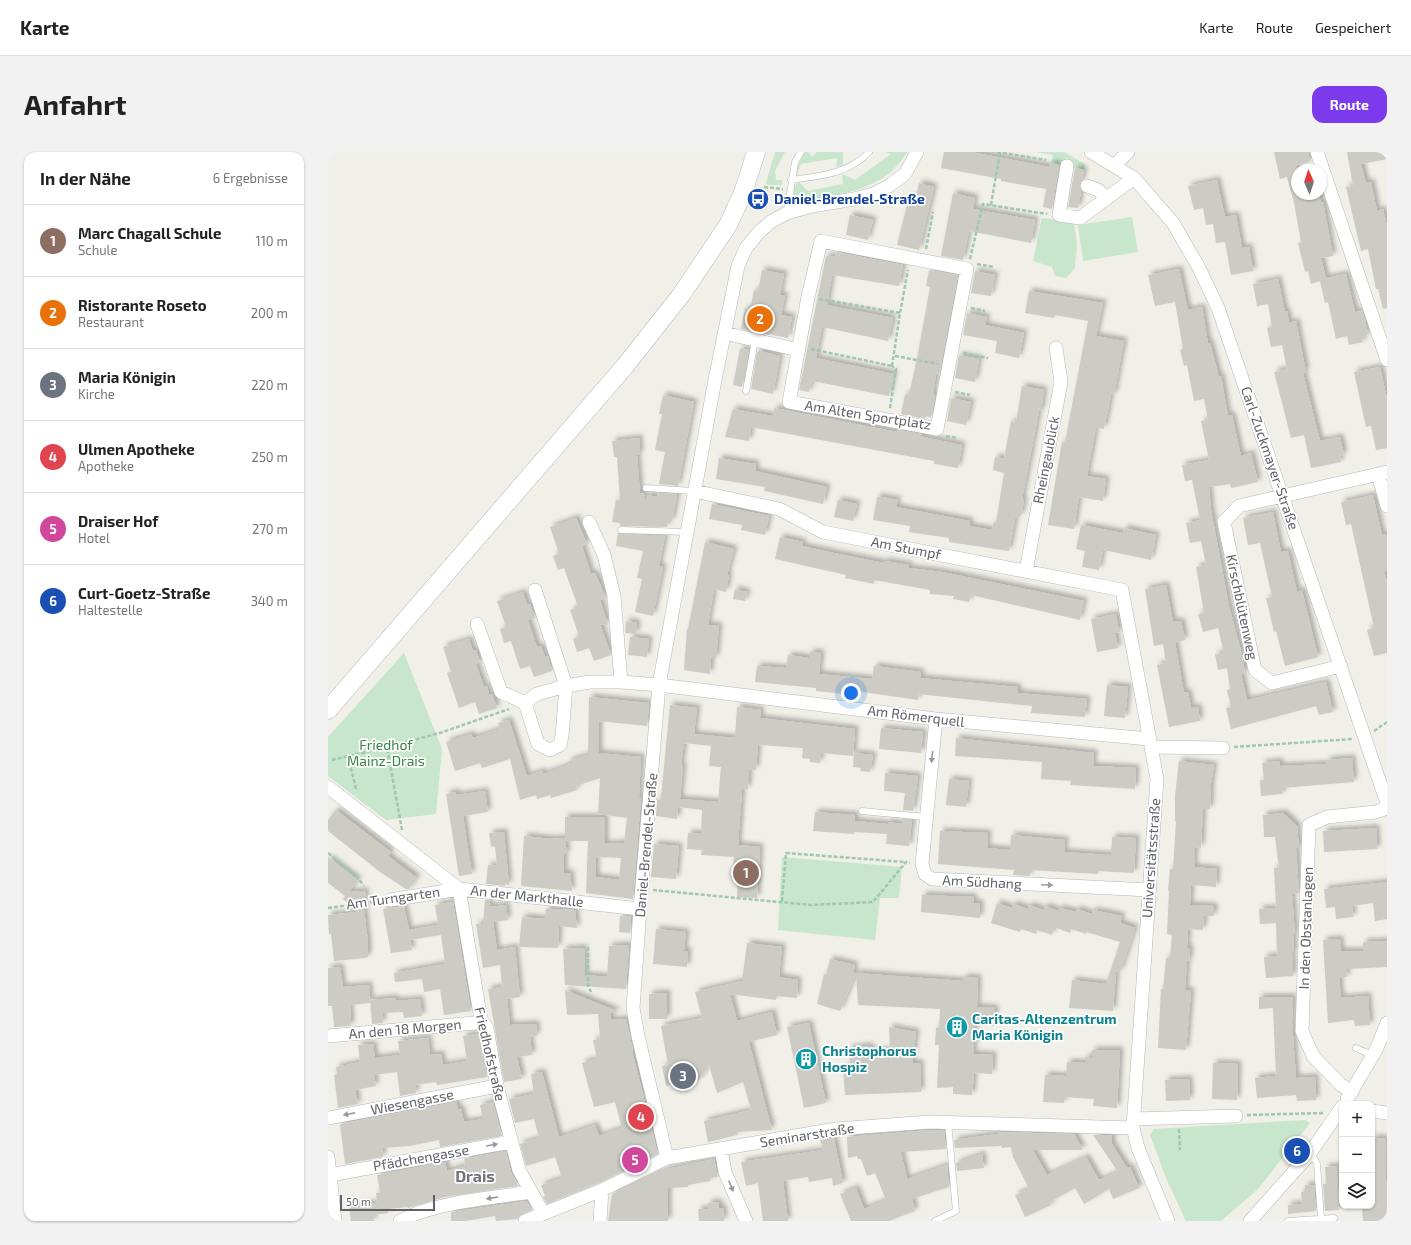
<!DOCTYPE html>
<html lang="de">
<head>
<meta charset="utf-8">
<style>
  :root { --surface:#fff; --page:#f2f2f2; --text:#222; --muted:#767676; --line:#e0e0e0; --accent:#7c3aed }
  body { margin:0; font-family:"Exo 2",sans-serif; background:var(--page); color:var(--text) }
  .controls { position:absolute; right:12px; bottom:12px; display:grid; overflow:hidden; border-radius:8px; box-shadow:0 1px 3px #0004 }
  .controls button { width:36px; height:36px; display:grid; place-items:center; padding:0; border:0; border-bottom:1px solid var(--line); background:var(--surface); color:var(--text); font:20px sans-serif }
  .compass { position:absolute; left:963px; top:12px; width:36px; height:36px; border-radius:50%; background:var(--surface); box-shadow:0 1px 3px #0004; rotate:357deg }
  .scale { position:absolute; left:12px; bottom:10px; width:95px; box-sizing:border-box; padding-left:4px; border:2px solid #5f6267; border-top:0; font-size:11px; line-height:14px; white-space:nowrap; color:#5f6267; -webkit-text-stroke:3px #fff; paint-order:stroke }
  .you { position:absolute; left:523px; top:541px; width:14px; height:14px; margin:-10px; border:3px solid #fff; border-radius:50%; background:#1a73e8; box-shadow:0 0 0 6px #1a73e833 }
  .badge { display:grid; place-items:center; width:26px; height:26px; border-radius:50%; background:var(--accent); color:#fff; font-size:13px; font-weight:700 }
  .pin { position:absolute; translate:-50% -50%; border:2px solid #fff; box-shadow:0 1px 4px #0006 }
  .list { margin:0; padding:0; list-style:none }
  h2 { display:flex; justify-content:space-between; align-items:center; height:52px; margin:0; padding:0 16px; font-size:17px }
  h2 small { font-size:13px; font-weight:400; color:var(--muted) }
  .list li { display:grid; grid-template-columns:26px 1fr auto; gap:12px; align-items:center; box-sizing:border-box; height:72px; padding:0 16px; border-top:1px solid var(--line) }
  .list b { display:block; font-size:15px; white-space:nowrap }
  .list p { margin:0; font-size:13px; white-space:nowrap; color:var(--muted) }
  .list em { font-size:13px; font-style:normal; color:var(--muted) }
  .icon { flex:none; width:22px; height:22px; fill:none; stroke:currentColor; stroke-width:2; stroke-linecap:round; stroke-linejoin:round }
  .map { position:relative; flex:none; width:1059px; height:1069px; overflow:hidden; border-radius:12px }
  header { display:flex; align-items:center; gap:24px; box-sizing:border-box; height:56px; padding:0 20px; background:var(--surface); border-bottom:1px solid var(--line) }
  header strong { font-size:19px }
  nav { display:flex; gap:22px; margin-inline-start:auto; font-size:14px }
  .intro { display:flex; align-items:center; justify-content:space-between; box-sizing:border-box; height:96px; padding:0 24px }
  h1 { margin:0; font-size:28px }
  .button { padding:10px 18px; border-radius:12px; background:var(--accent); color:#fff; font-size:14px; font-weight:700 }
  main { display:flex; gap:24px; padding:0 24px }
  aside { flex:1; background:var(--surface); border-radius:12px; box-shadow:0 1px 3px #0004 }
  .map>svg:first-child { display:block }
</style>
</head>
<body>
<header>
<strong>Karte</strong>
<nav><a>Karte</a><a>Route</a><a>Gespeichert</a></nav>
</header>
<div class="intro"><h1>Anfahrt</h1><a class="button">Route</a></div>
<main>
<aside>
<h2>In der Nähe<small>6 Ergebnisse</small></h2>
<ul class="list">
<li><span class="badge" style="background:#8d6e63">1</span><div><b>Marc Chagall Schule</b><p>Schule</p></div><em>110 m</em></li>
<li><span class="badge" style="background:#e8710a">2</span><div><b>Ristorante Roseto</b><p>Restaurant</p></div><em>200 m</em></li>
<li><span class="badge" style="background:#6b7280">3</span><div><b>Maria Königin</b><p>Kirche</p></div><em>220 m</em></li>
<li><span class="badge" style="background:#e0444e">4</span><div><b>Ulmen Apotheke</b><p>Apotheke</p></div><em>250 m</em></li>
<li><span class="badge" style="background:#d1479c">5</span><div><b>Draiser Hof</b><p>Hotel</p></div><em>270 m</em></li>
<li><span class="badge" style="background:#1a4fb4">6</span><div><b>Curt-Goetz-Straße</b><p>Haltestelle</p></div><em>340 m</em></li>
</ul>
</aside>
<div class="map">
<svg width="1059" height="1069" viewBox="0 0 1059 1069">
  <defs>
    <filter id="shadow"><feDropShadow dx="3.5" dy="-3.5" stdDeviation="2" flood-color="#0004"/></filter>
  </defs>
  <rect width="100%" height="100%" fill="#f0efe8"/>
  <path fill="#c7e6cb" d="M447 0H457L447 19 448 28H454V33H439L438 31Z
    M477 0H480L484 5 489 0H515V13L508 15 509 6 473 12 469 22 466 21Z
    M557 0H579C556 39 514 42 473 49L465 45V35L471 30 480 39 515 32 514 22 527 28 563 2Z
    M708 0H736L757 12 756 18 723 11 725 3Z
    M804 65 810 100 755 109 750 73Z
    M714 66 746 71 749 92 747 116 738 126 727 124 724 115 705 109Z
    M76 501 114 597 108 662 58 668 0 624V585Z
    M454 705 574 715 571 746H552L547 788 450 778Z
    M977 968 982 971 930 1037 893 1069H858L838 1026 822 983 826 977Z"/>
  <path fill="#cccbc4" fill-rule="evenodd" filter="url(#shadow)" d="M616 0H643L722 15 723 11 731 13 724 57 715 55 718 37 673 29V27L613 16Z
    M946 0H980L982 10 969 13V42H991L993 50H995L1005 104 993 106 998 126 1018 122 1027 160 1034 158 1037 167 1040 183 1034 185 1035 190 1021 193 1019 184 1008 187 1000 150 997 151 992 129 983 132 980 119 977 120 970 91 973 90 966 51 959 25 952 27Z
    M1019 0H1059V7L1033 12 1038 31 1043 30 1049 59 1055 57 1059 75V156L1055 157 1050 137H1048L1040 97 1033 99 1018 35 1025 34Z
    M747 16 756 18 754 28 751 32 753 39 750 56 740 55Z
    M889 28 897 65 908 63 914 96 921 95 925 119 903 123 897 90 888 91 885 72 878 73 875 56 866 58 860 34Z
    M591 31 606 35 591 98 569 93 581 45 588 46Z
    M625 41 647 46 645 57 707 68 703 91 641 79 635 108 613 104Z
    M522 63 545 68 540 88 518 83Z
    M508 100 575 113 571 134 504 123 499 153 565 166 560 189 494 175 488 206 566 222 561 244 484 229 481 240 471 238 498 104 507 105Z
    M851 117 860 158 874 155 880 191H882L891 225 893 224 900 264 904 263 913 304 923 301 930 330 903 336 902 332 881 335 883 358 901 454 913 499 917 521 913 522 919 548 998 530 1005 560 991 563 988 554 903 577 898 556 903 555 899 538 902 537 899 516 890 518 887 502 896 501 890 476 875 480 870 462 876 461 868 415 878 413 873 389 862 391 858 371 872 368 864 328 857 329 854 313 881 308 873 269 880 268 876 247 866 249 859 213 856 214 852 198 855 197 847 150 827 154 820 123Z
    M434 118 456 122 452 143 457 144 453 163 464 165 460 186 413 177 417 156 422 158 426 138 430 139Z
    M601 118 630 123 611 223H608L605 242 607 243 603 266 598 264 597 267 573 262 577 242 581 243 590 201 602 135 598 134Z
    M647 119 667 123 663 144 643 141Z
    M950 127 957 160 959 159 961 171 968 169 978 220 975 221 992 289 1012 285 1016 303 1012 304 1013 310 983 316 976 283 963 286 946 220 959 217 954 193 943 195 939 176 944 175 940 152 929 154 925 132Z
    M701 139 775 151 768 184 796 189 786 243H783L776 277 768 275 759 324 778 327 775 349 751 345 746 377 720 373 734 290H737L760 169 727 163 726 166 697 161Z
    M639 161 659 165 657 173 696 181 691 206 667 201 669 189 635 183Z
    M412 197 421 198 414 235 405 233Z
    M431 199 452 204 445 242 423 237 429 200Z
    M631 203 651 207 647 230 627 226Z
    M1052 215 1059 247V296L1048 298 1043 274 1038 275 1026 220Z
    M694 234 716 238 713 259H711L694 347 696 348 693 364H689L687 367 681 399 621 390V386L581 380 582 374 545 368 549 345H553L570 348 568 355 642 369 641 374 664 378 665 371H668L676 321 665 318 667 305 676 307 683 269 688 270Z
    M335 243 366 250 350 334 331 332 337 300 327 298 334 262H331Z
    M623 246 643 250 638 273 619 269Z
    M446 256 569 280 570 278 594 282 593 284 600 286 634 293 630 316 606 312V309L423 275 421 289 397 285 405 257 445 264Z
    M311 286 312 302 309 303 312 341 316 342 317 350 319 343 329 345 330 341 349 342 344 369H340L339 375 292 374V371L284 370 288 348 292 349 289 305H286L284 289Z
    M391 306 428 312 427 319 499 335 495 352 436 339 437 335 388 327Z
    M1045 343 1054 383 1059 382V418L1056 419 1059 430V501L1046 504 1039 478 1046 476 1023 372 1018 373 1013 350Z
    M510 348 529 352 525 369 506 365Z
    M384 352 441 364 437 383 413 378 414 373 381 367Z
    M945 360 953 400 960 399 969 440 974 438 990 505 957 514 948 479 946 480 938 446 944 445 932 391 920 393 915 366Z
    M248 366 259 392 254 394 263 422 267 421 278 446 272 448 280 473 272 472 283 503 266 509 261 496 249 500 245 487 251 484 242 458 250 455 236 416 230 418 225 404 231 402 222 375Z
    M753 373 795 381 796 376 828 383 823 408 775 398 771 418 754 415 757 399 748 397Z
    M290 381 337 384 331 414 335 415 325 464 307 460 314 427 309 426 315 399 288 394Z
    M452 385 475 390 474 394 506 401 556 411 557 409 581 413V416L614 420 756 449 752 468 643 443 641 450 625 447 626 444 602 442V438L546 428V432L517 426 518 423 447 407Z
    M377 390 406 397 399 423H401L398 440 386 437 380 473 391 474 388 506H383L382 522 356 518 359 477H360Z
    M838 433 845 470 853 469 857 488 847 490 856 541 860 540 863 556 870 555 872 569 841 575 829 513 838 511 835 492 826 494 817 437Z
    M407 437 419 440 417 449 405 447Z
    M195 440 199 453 202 452 207 466 200 468 209 495 213 494 217 505 220 504 224 519 206 525 202 514 192 517 183 489 176 491 172 477 178 475 169 449Z
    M788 462 791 480 787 481 790 496 769 500 763 467Z
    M298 469 309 471 308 482 297 481Z
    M302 485 321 487 319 505 300 503Z
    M141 487 145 499 148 498 152 510 148 512 156 535 159 534 161 543 164 542 169 556 151 562 147 550 131 556 119 521 123 520 115 495Z
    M482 500 493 501 491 522 544 527 546 514 593 520 592 526 690 535V541L759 547 757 565 703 561 704 554 655 549 590 542V548L528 539V543L488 539V536L427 530 429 514 458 516 460 503 481 506Z
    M779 533 800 535 797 566 776 564Z
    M261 545 321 551 319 574 271 569V601L313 605 311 645H313L305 747 258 741 260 689H237L239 702H236V721H242L244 739 193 734 196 684 223 687 237 686V689V665H277V692L296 691 299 666 270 662 272 626 248 634 249 638 223 646 222 643 209 647 208 643 192 648 182 607 154 616 152 611 127 619 118 590 143 582 145 586 172 577 170 571 181 568 199 624 214 619 215 622 241 613 240 609 260 603ZM268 705 293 706 291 728 268 725Z
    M342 553 369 556 366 582 407 586 409 555 433 558 432 566 527 577 525 604 493 601 492 611 482 610V607L474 606 475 596 430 593 428 618 421 617 420 637H414L410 693 432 695 429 746 409 745 410 729 404 728 406 705 373 703 374 698 359 697 360 681 373 682 374 658 350 655 349 667 328 664 329 647 332 648 333 645ZM356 591 383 594 381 614 393 615 390 650 352 647 355 614 353 613Z
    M553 576 595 580 593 601 551 597Z
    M628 586 766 601 765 614 808 616 807 637 742 633 743 629 713 627 714 610 627 604Z
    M526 601 545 603 542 620 532 619 533 616 525 615Z
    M1024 606 1026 630 954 636 955 642 933 644 932 628H936L934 611 952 609V614L999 612 998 608Z
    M851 609 886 613 883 631 882 657H875L873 696 867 695 866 715 889 717 888 735 863 733 862 753 886 754V764H876L875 778 860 777 859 796H862L861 809H859L857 838 863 839 858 898 830 896 833 837H835L838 806H842L844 783 839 782 841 739H840L842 717H845L848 669H847V644Z
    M557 621 590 624 585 659 575 658 577 641 556 639Z
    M621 627 641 629 638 655 618 653Z
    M157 639 160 660 135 664 144 722 131 724 118 642 128 640V643Z
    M8 658 63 700 60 704 89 726 81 737H78L52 720 0 679V668Z
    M487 660 527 663V669L560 672V670L574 672 575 667 584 668 581 694 558 692 559 682 526 680V682L485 679Z
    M955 661 969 674 971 696H968L971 741 964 742 967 782H965L966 800H964L965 824 938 826 936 805 949 804 948 771 932 772 931 757 948 756 946 716H951L947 685H936L935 663Z
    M1048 676 1049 697 996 700 995 679Z
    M612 679 660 681 659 696 682 698 683 683 737 688 736 700 783 703 784 685 808 686 806 721 770 719V722L702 718V724L685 723 686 718 610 712Z
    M176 680 181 733 177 732V734L158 732 160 713 169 714 167 695 163 694 161 681Z
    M326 692 351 694 348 727 323 725Z
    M0 705 30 728 18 744 21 740 37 739 38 749H35L40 791V805L38 806 6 809 3 782H1L0 763 29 760 15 747 17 744 0 731Z
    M1059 730V767L1047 769 1045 751 1024 754 1025 765 1008 767 1007 755 998 756 996 737Z
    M594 743 646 745 645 751H652V766L593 760Z
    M157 748H161L162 755 178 753 180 768 165 770 169 798 187 795 192 845 179 847 182 873 208 872 209 884 202 885 204 903 189 905 194 927 176 930 160 837 174 835 172 813 155 816 148 772H155Z
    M125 750 143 859 116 863 112 837 96 840 94 827 67 830 66 821 117 812 113 783 82 788 84 798 63 801 55 757 76 754 81 778 110 773 107 753Z
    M669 751 684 756 685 752 700 757 701 753 716 758 717 754 731 759 732 756 748 760 749 757 764 762 765 758 794 764 792 771 807 776 792 820 788 819 785 859 741 856 744 828 778 832 792 790 758 780V782L743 777 742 781 726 775 724 783 709 778 708 782 693 777 692 780 663 771Z
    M218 757 247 758 249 776 231 774 230 796 191 795 194 765 217 767Z
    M292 764 303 765 302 781 291 780Z
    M328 777 358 780 356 799H360L359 815 325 812Z
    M1012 787 1013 799H1035V790L1059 789V815L1018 817 1019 825 1011 826 1013 846 1040 844 1042 873 1027 874 1026 868 1000 871 995 788Z
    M419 791 454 795 451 825 470 828 469 846 449 844 448 848 402 842 409 869 444 860 449 883 421 890 444 978 409 980V983L380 990 376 969 423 958 415 930 389 941 381 913 371 928 338 934 334 914 340 913 333 874 374 866 367 840 414 829Z
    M301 793 298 837 237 833 235 797 256 796 257 823 279 825 281 794Z
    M502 807 527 813 525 821H528L512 859 489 852 496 822 498 823Z
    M12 815 15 835 41 833 42 851 22 853 23 874 6 875 4 854H0V816Z
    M528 821 636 829 635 825 650 826 649 855 667 856 666 874 647 873 645 902 665 903 664 922 646 921 644 943 625 942V935L609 936 611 893H607L608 876H611L612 857 530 853Z
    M237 838 291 860 283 861V868L298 867 305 898 304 899 330 1002 271 1031 219 1052 215 1045 217 1044 213 1033 234 1026 227 1005 198 1014 192 992 211 986 206 967 187 971 181 947 206 942 203 922 214 920 231 985 267 973 271 984 294 976 287 950 266 955 254 911 269 907 265 888 272 887 270 862 239 863Z
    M339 841V867H321V842Z
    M931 845H965L964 870 968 926 987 925 988 948 969 949 968 943 929 946 927 926 948 924 945 856 931 857Z
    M67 846 68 849 92 847 94 864 76 866 75 860 54 861 55 871 44 872 42 848Z
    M481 871 498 951 476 956 459 875Z
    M561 875 588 880 584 911H592L593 940 517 943 515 915 522 914 521 896 542 894 543 899 562 898Z
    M152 882 159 925 109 933 108 930 87 933 88 941 72 944 69 920 46 923 48 934 27 938 30 952 10 956 6 923 9 922 8 915 32 910 30 893 45 892 47 906 72 903 70 889 100 886 102 903 113 902 115 913 139 909 135 884Z
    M764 898H792L789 956 765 954 766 947 736 945V951L715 950 717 923 738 924 739 910 757 911V905H764Z
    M885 911 910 912 909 948 884 947Z
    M861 927 862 948 838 949 837 928Z
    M128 950 130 957H133L136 970 155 967 152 953 165 950 174 984 112 995 111 988 81 994 54 996 55 1005 17 1012 12 972Z
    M602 978H616L618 997 573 1000 579 1027 619 1013 621 1035 584 1047 587 1059 561 1069H523L512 1042 528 1036 536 1057 558 1048 547 1021 539 1024 533 1007H530L529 1004 520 1006 519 985Z
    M669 980 746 982 755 998H705L719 1023 758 1005 771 1028 790 1020 765 983H784V992L799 1016 802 1015 811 1036 785 1047 781 1037 756 1052 747 1036 722 1050 723 1053 697 1065 687 1043 701 1037 685 1005 683 995 674 996V994L627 996 626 988 669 982Z
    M506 986 515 1031 505 1034 504 1026 481 1030 480 1025 455 1029 460 1069H435L430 1031 418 1034 413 1010 495 998 492 988Z
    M1044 986H1057L1059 1069H1035L1034 1054H1044Z
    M178 999 183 1020 190 1034 117 1045 80 1056 79 1055 60 1057V1061L45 1063 46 1069H23L21 1054 49 1051 48 1041H52L49 1023 117 1010 119 1019 137 1014 136 1007Z
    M654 1002 656 1016 629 1019 628 1011Z
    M386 1007 390 1025 382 1026V1029L360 1033V1035L340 1036V1069H280L284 1042 340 1017Z
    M1009 1014 1011 1058 997 1059 995 1032H998L997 1015Z
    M977 1033H986L988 1059 960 1062V1053L974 1052 973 1040 977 1039Z
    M199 1049 204 1058 194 1062 189 1067 168 1069 167 1064 137 1069H123V1060Z
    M391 1050V1056H395L396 1069H371L370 1057H380V1051Z"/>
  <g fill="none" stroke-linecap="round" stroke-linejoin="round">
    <g stroke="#b5b7bb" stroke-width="7">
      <path id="service" d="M463 28C491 24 521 22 541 0
        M459 60 467 10 473 0
        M418 239 427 188
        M318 336 366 339
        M293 378 359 380
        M534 659 598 665
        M1028 896 1044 903
        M983 1000 989 1012 993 1067
        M607 1069 628 1059 620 970
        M960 1069 1006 1066"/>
    </g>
    <g stroke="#b5b7bb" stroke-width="14">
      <path id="minor" d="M763 0 806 26 845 71 870 114 890 156 1059 651
        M989 0 1059 208
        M787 13 800 0
        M739 14 731 63 752 66 806 26
        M759 34 770 38 779 46
        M493 89 639 117 609 277 461 250 480 145Z
        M396 181 471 198
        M1050 322 1059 354
        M366 339 451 357 495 380 794 438 829 627 805 976 810 996 840 1069
        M261 370 276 403 286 444 293 530
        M698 419 733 230 728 196
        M207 438 238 534 234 584 232 593 222 598 210 592 197 551 209 542 238 534 262 530H293L331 533 608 567 821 587
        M149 472 173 540 197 551
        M1013 514 944 531 927 518 896 370 911 354 1059 320
        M608 567 594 712 597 722 604 727 821 738
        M824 595 895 596
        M0 635 131 737 312 757
        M62 748 131 737 153 868 159 876 169 934 191 1018 215 1061
        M0 884 147 871 153 868
        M1024 940 1013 933 985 904 974 879 981 673 999 665 1048 660 1059 656
        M1019 947 1048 898 1059 871
        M1044 959 1059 961
        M0 966 169 934
        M805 967 908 964
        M393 997 397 1020 418 1069
        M0 1005 7 1069
        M339 1006 310 884 305 856 312 757 331 533 387 228 410 114 418 96 432 79 444 69 459 61 484 54 526 47 545 42 561 34 577 22 589 0
        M2 1023 183 990
        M72 1069C106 1050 164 1046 203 1040
        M197 1069 274 1038
        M272 1069 274 1038 339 1006 508 977 602 970 805 976
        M922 1069 980 1004 1014 955"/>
    </g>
    <g stroke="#b6b9be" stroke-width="19">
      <path id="secondary" d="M0 558 297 214 353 143 400 73 415 41 428 0"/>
    </g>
    <path stroke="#a0c7b0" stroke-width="2.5" stroke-dasharray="4 2" stroke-linecap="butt" d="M669 0 718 8
      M436 35 455 37
      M663 53 672 0
      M598 97 605 60
      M642 107 655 52 719 62
      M649 112 666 115
      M491 147 572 161
      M643 156 657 159
      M483 197 564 214
      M635 201 660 206
      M567 204 610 212
      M564 214 572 161 580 118
      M627 240 642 243
      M562 256 568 217 564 214
      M618 284 630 286
      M1046 579 1059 570
      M906 595 1025 587
      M20 604 28 637
      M4 608 59 595
      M74 678 59 595 112 581 181 557
      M0 701 29 725 36 734
      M325 738 483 753 545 750 578 710 582 711
      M454 749 458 701 577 710
      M0 756 51 749
      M260 795V833L263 840
      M919 963 996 961
      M851 977 852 998"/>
    <use href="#service" stroke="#fff" stroke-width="6"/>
    <use href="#minor" stroke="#fff" stroke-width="13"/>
    <use href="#secondary" stroke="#fff" stroke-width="18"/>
  </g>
  <defs><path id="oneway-solid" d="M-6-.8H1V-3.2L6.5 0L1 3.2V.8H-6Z"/></defs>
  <g fill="#97999c">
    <use href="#oneway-solid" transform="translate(604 605) rotate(96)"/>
    <use href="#oneway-solid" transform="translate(719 733) rotate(3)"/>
    <use href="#oneway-solid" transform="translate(21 962) rotate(169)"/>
    <use href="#oneway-solid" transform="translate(164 993) rotate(-10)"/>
    <use href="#oneway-solid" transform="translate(403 1034) rotate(67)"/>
    <use href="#oneway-solid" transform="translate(164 1046) rotate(171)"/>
  </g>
  <defs>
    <g id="bus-disc" transform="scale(1.15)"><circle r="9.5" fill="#1a4fb4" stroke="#fff"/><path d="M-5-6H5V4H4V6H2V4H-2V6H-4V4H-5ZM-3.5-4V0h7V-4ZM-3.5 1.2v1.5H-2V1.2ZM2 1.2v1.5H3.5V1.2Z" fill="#fff"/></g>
    <g id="building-disc" transform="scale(1.15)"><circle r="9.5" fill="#0f9aa8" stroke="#fff"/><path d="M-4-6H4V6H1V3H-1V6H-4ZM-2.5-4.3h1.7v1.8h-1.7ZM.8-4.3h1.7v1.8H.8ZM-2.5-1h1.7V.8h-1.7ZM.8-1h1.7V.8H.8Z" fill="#fff"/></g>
  </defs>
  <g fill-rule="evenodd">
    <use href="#bus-disc" x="430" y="47"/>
    <use href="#building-disc" x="629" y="875"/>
    <use href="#building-disc" x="478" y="907"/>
  </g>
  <g text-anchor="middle" stroke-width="3.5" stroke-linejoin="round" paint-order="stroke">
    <g font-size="14" font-weight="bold" fill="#164399" stroke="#fff" text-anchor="start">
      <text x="446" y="52">Daniel-Brendel-Straße</text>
    </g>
    <g font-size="14" fill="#5f6267" stroke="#fff">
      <text transform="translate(540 263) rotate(9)" y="5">Am Alten Sportplatz</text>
      <text transform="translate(942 306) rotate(71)" y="5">Carl-Zuckmayer-Straße</text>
      <text transform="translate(718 308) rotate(-79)" y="5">Rheingaublick</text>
      <text transform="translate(578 396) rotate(11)" y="5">Am Stumpf</text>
      <text transform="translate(914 455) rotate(78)" y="5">Kirschblütenweg</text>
      <text transform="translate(588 564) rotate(7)" y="5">Am Römerquell</text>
      <text transform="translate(318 693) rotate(-85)" y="5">Daniel-Brendel-Straße</text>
      <text transform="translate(823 706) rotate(-86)" y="5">Universitätsstraße</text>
      <text transform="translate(654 730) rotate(3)" y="5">Am Südhang</text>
      <text transform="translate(199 744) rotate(6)" y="5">An der Markthalle</text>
      <text transform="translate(65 746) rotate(-8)" y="5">Am Turngarten</text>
      <text transform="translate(978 776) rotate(-88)" y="5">In den Obstanlagen</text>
      <text transform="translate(77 877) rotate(-5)" y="5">An den 18 Morgen</text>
      <text transform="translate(162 902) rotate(77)" y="5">Friedhofstraße</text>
      <text transform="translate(84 950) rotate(-11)" y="5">Wiesengasse</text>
      <text transform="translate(479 983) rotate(-9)" y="5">Seminarstraße</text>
      <text transform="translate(93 1006) rotate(-10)" y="5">Pfädchengasse</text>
    </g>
    <g font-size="14" fill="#3b8248" stroke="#fff">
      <text x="58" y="598">Friedhof<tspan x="58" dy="16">Mainz-Drais</tspan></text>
    </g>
    <g font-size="14" font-weight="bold" fill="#0d838f" stroke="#fff" text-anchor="start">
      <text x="644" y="872">Caritas-Altenzentrum<tspan x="644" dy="16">Maria Königin</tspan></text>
      <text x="494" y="904">Christophorus<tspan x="494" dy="16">Hospiz</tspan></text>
    </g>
    <g font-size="16" font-weight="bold" fill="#707379" stroke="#fff">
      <text x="147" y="1030">Drais</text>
    </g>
  </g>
</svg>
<div class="controls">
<button>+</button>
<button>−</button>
<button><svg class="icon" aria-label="layers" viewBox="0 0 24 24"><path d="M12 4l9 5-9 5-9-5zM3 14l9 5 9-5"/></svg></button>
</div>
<svg class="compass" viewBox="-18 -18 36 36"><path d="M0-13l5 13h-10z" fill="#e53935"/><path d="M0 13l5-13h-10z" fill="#767676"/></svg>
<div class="scale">50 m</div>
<div class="you"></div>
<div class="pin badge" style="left:418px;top:721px;background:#8d6e63">1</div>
<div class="pin badge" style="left:432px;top:167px;background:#e8710a">2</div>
<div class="pin badge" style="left:355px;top:924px;background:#6b7280">3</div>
<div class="pin badge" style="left:313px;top:965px;background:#e0444e">4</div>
<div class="pin badge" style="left:307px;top:1008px;background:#d1479c">5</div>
<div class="pin badge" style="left:969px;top:999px;background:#1a4fb4">6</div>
</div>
</main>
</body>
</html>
